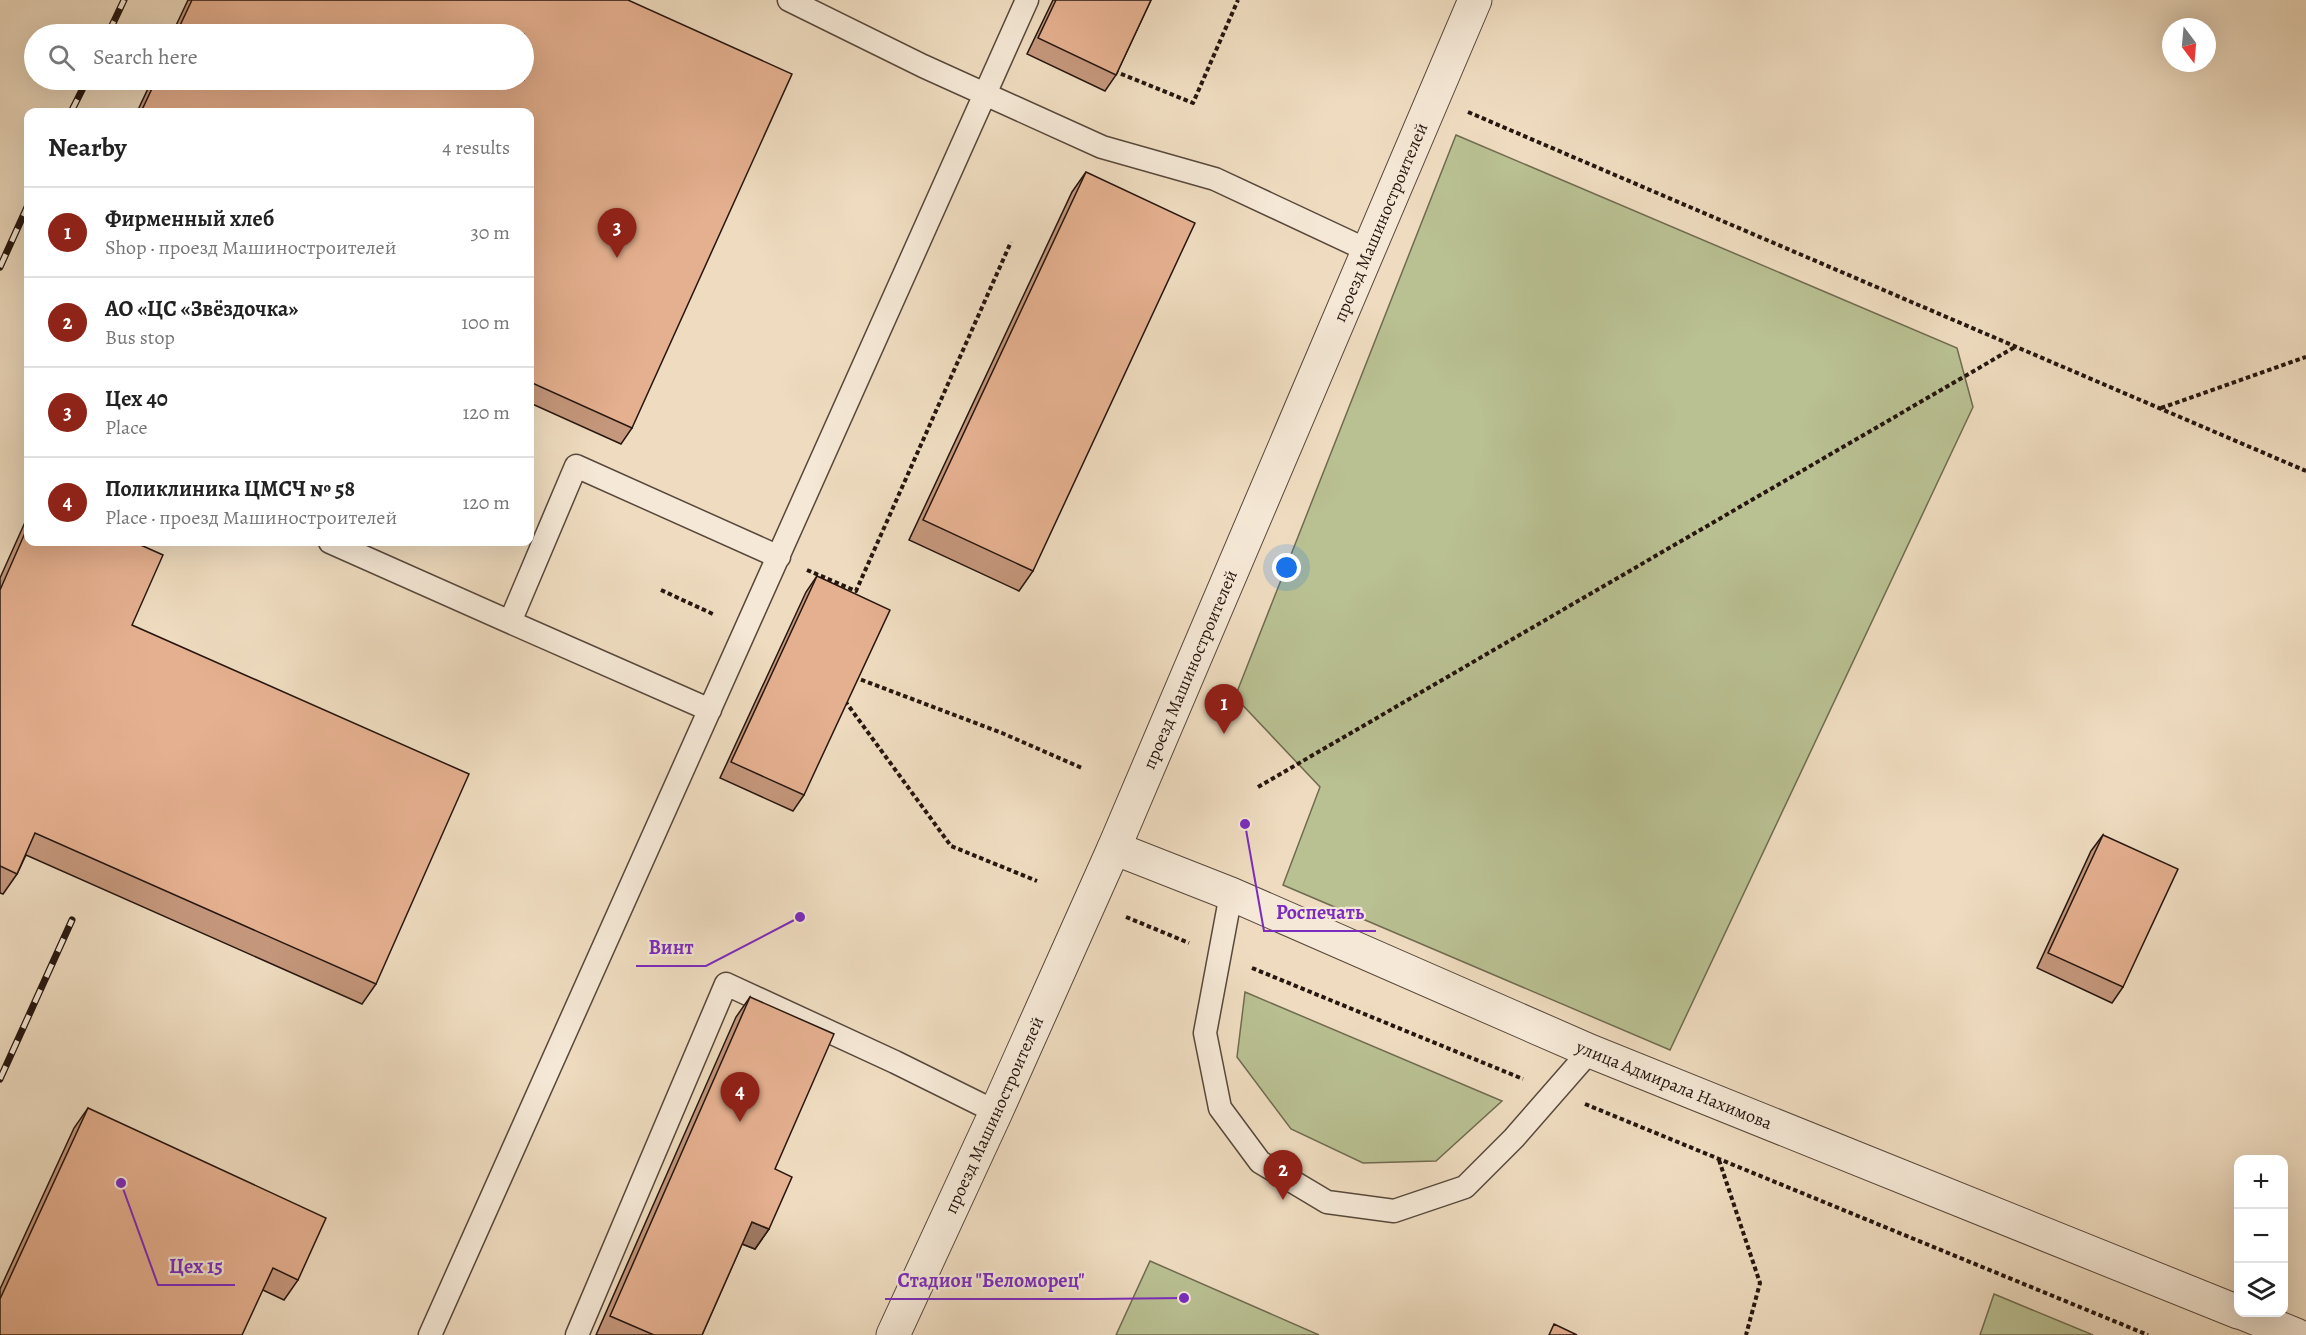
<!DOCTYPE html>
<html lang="en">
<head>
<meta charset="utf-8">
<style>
  :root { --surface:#fff; --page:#f2f2f2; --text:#222; --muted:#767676; --line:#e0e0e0; --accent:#8f2418 }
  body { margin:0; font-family:Alegreya,serif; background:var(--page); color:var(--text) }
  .controls { position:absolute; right:18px; bottom:18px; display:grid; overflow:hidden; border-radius:12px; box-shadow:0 6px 24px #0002 }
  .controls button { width:54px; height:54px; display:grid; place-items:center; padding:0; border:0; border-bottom:2px solid var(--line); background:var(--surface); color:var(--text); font:30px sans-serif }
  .compass { position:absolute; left:2162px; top:18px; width:54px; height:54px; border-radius:50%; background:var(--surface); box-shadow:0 6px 24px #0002; rotate:164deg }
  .you { position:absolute; left:1287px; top:568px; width:21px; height:21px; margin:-15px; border:4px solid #fff; border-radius:50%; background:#1a73e8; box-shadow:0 0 0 9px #1a73e833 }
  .badge { display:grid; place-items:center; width:39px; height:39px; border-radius:50%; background:var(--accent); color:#fff; font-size:20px; font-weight:700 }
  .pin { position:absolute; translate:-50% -50px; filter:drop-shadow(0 2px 3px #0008) }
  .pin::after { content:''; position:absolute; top:32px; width:21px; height:18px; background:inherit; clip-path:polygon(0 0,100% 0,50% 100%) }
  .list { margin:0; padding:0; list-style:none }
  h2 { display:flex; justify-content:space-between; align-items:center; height:78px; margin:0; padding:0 24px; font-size:26px }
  h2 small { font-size:20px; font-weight:400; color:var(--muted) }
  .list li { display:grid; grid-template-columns:39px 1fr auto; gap:18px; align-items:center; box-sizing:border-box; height:90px; padding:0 24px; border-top:2px solid var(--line) }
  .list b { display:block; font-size:22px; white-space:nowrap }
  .list p { margin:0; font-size:20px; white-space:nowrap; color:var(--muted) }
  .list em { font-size:20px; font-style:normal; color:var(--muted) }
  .icon { flex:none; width:33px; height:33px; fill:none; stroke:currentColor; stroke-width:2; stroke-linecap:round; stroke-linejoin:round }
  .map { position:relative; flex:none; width:2306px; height:1335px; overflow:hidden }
  .search { position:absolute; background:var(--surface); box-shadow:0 6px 24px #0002; left:24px; top:24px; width:510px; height:66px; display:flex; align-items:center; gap:15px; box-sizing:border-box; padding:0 21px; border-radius:33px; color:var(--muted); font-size:22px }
  .panel { position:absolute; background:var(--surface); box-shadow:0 6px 24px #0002; left:24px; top:108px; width:510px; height:438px; border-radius:12px }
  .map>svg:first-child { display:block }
</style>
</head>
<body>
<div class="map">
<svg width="2306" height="1335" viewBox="0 0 2306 1335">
  <rect width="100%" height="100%" fill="#efdcc0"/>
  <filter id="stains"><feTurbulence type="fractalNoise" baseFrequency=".00333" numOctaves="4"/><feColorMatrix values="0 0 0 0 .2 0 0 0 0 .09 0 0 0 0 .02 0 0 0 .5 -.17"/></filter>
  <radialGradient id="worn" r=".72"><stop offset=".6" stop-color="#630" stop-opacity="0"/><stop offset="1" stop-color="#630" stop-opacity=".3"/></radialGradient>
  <path fill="#b9c092" stroke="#706b50" stroke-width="1.5" d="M1456 135 1957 348 1973 407 1670 1050 1283 885 1320 787 1235 697Z
    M1245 992 1502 1101 1436 1161 1363 1163 1291 1129 1237 1057Z
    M1150 1261 1319 1335H1116Z
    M1994 1294 2093 1335H1980Z"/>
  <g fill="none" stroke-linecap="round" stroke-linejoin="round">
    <g stroke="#58483b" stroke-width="25">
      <path id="service" d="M789 0 923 66 1102 147 1215 179 1369 251
        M330 542 510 622
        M710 710 510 622 576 466 779 557
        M1231 894 1205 1033 1220 1108 1260 1162 1327 1202 1394 1211 1465 1187 1514 1138 1590 1051
        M430 1335 1027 0
        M577 1335 726 984 895 1062 996 1112"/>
    </g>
    <g stroke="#58483b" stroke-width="35">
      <g id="minor">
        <path id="s1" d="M1114 848 1475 0"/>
      </g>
    </g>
    <g stroke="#58483b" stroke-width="35">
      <g id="tertiary">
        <path d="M2240 1312 2296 1335"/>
        <path id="s2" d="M893 1335 996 1112 1114 848 1231 894 1590 1051 2238 1312"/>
      </g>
    </g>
    <path stroke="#26160f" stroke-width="4" stroke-dasharray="4.5 3" stroke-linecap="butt" d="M1114 71 1193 103 1238 0
      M1468 112 2306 471
      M2161 408 2306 357
      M807 570 856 591 1011 242
      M661 590 715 615
      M854 677 1002 733 1082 768
      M845 701 951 846 1037 881
      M1258 787 2015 347
      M1126 917 1189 943
      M1252 968 1523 1079
      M1585 1104 2148 1335
      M1719 1160 1760 1283 1746 1335"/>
    <use href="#service" stroke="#f5e8d6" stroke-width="22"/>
    <use href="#minor" stroke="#f5e8d6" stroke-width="33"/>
    <use href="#tertiary" stroke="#f5e8d6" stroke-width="33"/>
    <g stroke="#26160f" stroke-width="7">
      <path id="rail" d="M108 34 124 0
        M71 112 87 80
        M0 267 28 205
        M0 1079 72 920"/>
    </g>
    <use href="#rail" stroke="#f5e8d6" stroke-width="4.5" stroke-dasharray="14" stroke-linecap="butt"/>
  </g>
  <path fill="#c5977c" stroke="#26160f" stroke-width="1.5" d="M188 0H628L632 428 621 444 530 403V112H137L152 80H524V34H172Z
    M1053 0H1151L1116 75 1105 91 1027 54Z
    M1086 172 1033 571 1019 591 909 540 1072 192Z
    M28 516V542L132 625 376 984 362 1004 26 855 17 874 3 894 0 893V578L26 520Z
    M817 576 804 795 793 811 720 778 806 592Z
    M2103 835 2123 987 2112 1003 2037 968 2091 851Z
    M750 997 775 1169 769 1229 755 1249 742 1244 702 1335H596L736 1017Z
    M88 1108 298 1280 284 1300 263 1290 0 1335V1289L74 1128Z"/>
  <path fill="#a07b65" stroke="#26160f" stroke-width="1.5" d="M752 1222 769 1229 755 1249 737 1242Z"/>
  <path fill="#e5b090" stroke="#26160f" stroke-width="1.5" d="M192 0H628L792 74 632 428 530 382V112H141L156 80H524V34H176Z
    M1056 0H1151L1116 75 1038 38Z
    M1086 172 1195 223 1033 571 923 520Z
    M28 526V542H134L163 555 132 625 469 774 376 984 35 833 17 874 0 866V590Z
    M817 576 890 610 804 795 731 762Z
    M2103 835 2178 869 2123 987 2048 953Z
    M750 997 834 1034 775 1169 792 1177 769 1229 752 1222 702 1335H654L610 1316Z
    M88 1108 326 1218 298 1280 273 1268 242 1335H0V1299Z
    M1554 1324 1577 1335H1549Z"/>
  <g text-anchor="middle" stroke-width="4.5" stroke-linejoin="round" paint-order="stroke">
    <g font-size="18" fill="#26160f" stroke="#f5e8d6">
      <text dy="6" stroke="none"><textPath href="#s1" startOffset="680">проезд Машиностроителей</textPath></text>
      <text dy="6" stroke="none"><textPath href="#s1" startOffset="194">проезд Машиностроителей</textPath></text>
      <text dy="6" stroke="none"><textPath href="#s2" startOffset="1143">улица Адмирала Нахимова</textPath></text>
      <text dy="6" stroke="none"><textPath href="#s2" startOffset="242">проезд Машиностроителей</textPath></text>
    </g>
  </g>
  <path fill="none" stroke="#7b2cbf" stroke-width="2" d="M1245 824L1264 931H1376M800 917L706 966H636M121 1183L158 1285H235M1184 1298L1096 1299H885"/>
  <g fill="#7b2cbf" stroke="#f5e8d6" stroke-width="2">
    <circle cx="1245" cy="824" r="6"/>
    <circle cx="800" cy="917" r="6"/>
    <circle cx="121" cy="1183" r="6"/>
    <circle cx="1184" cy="1298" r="6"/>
  </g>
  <g font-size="20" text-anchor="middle" font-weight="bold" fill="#7b2cbf" stroke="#f5e8d6" stroke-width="4.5" stroke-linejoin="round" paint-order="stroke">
    <text x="1320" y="919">Роспечать</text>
    <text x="671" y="954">Винт</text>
    <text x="196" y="1273">Цех 15</text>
    <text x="991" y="1287">Стадион "Беломорец"</text>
  </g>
  <rect width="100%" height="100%" filter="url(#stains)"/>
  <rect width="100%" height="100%" fill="url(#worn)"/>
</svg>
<div class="controls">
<button>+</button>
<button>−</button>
<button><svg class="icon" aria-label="layers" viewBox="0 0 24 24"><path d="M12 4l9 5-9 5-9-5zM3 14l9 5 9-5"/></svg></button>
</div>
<svg class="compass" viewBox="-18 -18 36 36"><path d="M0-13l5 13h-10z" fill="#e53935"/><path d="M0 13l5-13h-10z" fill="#767676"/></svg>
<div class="you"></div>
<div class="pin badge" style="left:1224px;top:734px">1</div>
<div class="pin badge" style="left:1283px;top:1200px">2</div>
<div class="pin badge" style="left:617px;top:258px">3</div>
<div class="pin badge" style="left:740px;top:1122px">4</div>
<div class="search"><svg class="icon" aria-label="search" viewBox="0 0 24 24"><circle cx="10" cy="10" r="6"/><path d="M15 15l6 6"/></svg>Search here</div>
<section class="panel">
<h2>Nearby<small>4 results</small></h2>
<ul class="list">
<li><span class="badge">1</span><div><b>Фирменный хлеб</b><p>Shop · проезд Машиностроителей</p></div><em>30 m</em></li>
<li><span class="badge">2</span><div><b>АО «ЦС «Звёздочка»</b><p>Bus stop</p></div><em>100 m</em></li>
<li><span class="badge">3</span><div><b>Цех 40</b><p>Place</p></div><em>120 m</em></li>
<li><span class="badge">4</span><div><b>Поликлиника ЦМСЧ № 58</b><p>Place · проезд Машиностроителей</p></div><em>120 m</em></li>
</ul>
</section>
</div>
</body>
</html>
